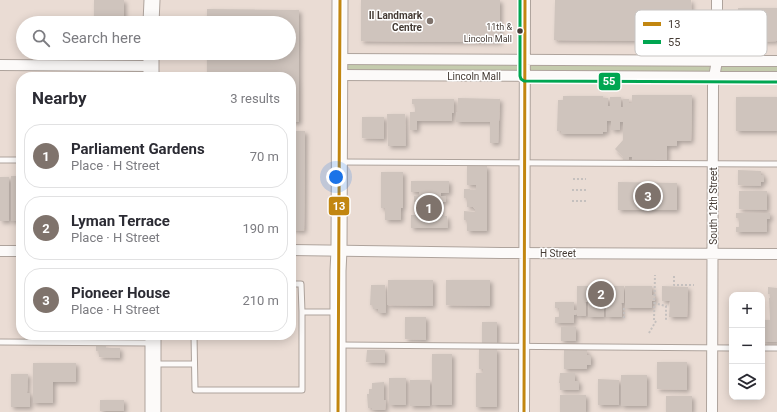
<!DOCTYPE html>
<html lang="en">
<head>
<meta charset="utf-8">
<style>
  :root { --surface:#fff; --page:#f2f2f3; --text:#2b2b33; --muted:#7c7c81; --line:#e1e1e2; --accent:#7f736c }
  body { margin:0; font-family:Roboto,sans-serif; background:var(--page); color:var(--text) }
  .controls { position:absolute; right:12px; bottom:12px; display:grid; overflow:hidden; border-radius:8px; box-shadow:0 2px 10px #0003 }
  .controls button { width:36px; height:36px; display:grid; place-items:center; padding:0; border:0; border-bottom:1px solid var(--line); background:var(--surface); color:var(--text); font:20px sans-serif }
  .you { position:absolute; left:336px; top:177px; width:14px; height:14px; margin:-10px; border:3px solid #fff; border-radius:50%; background:#1a73e8; box-shadow:0 0 0 6px #1a73e833 }
  .badge { display:grid; place-items:center; width:26px; height:26px; border-radius:50%; background:var(--accent); color:#fff; font-size:13px; font-weight:700 }
  .pin { position:absolute; translate:-50% -50%; border:2px solid #fff; box-shadow:0 1px 4px #0006 }
  .list { margin:0; padding:0; list-style:none }
  h2 { display:flex; justify-content:space-between; align-items:center; height:52px; margin:0; padding:0 16px; font-size:17px }
  h2 small { font-size:13px; font-weight:400; color:var(--muted) }
  .list li { display:grid; grid-template-columns:26px 1fr auto; gap:12px; align-items:center; box-sizing:border-box; height:64px; margin:0 8px 8px; padding:0 8px; border:1px solid var(--line); border-radius:16px }
  .list b { display:block; font-size:15px; white-space:nowrap }
  .list p { margin:0; font-size:13px; white-space:nowrap; color:var(--muted) }
  .list em { font-size:13px; font-style:normal; color:var(--muted) }
  .icon { flex:none; width:22px; height:22px; fill:none; stroke:currentColor; stroke-width:2; stroke-linecap:round; stroke-linejoin:round }
  .map { position:relative; flex:none; width:777px; height:412px; overflow:hidden }
  .search { position:absolute; background:var(--surface); box-shadow:0 2px 10px #0003; left:16px; top:16px; width:280px; height:44px; display:flex; align-items:center; gap:10px; box-sizing:border-box; padding:0 14px; border-radius:22px; color:var(--muted); font-size:15px }
  .panel { position:absolute; background:var(--surface); box-shadow:0 2px 10px #0003; left:16px; top:72px; width:280px; height:268px; border-radius:16px }
  .map>svg:first-child { display:block }
</style>
</head>
<body>
<div class="map">
<svg width="777" height="412" viewBox="0 0 777 412">
  <defs>
    <filter id="shadow"><feDropShadow dx="2.5" dy="2.5" stdDeviation="2" flood-color="#0004"/></filter>
  </defs>
  <rect width="100%" height="100%" fill="#eadcd4"/>
  <path fill="#c4cbad" d="M339 59 777 61V77L339 75Z"/>
  <path fill="#cfc4bd" filter="url(#shadow)" d="M94 0H124V23H94Z
    M361 0H500V42L361 41Z
    M555 0H691L692 41 554 40Z
    M738 8H777V41L738 42Z
    M207 9 299 10V122H291V77H207V53H289V23H207Z
    M632 95H692L691 141H677V146H667V161H632V157H629V161H623V157L615 149 623 140V122H620V130H611V121H607V132H603V134H561V131H557L558 100H563V96H603V98H608V106H610V97H621V107H623V99H629V103H632Z
    M736 97H777V131H736Z
    M458 98 500 99 498 143H490V122H456V112H458Z
    M412 99H454V113H452V121H417V130H410V112H415V104H412Z
    M387 114H405L406 146H388Z
    M362 117H384V139L362 138Z
    M294 131H305L304 231 294 230V229H291V133H294Z
    M467 166H487V231H467V220H464V211L475 212V209L473 207H467V198H464V189H470L471 190H476V185H467Z
    M738 170 761 171V175H764V182H761V186L738 185Z
    M381 172H403V208H401V220H385V208H381Z
    M11 176H21V221H11Z
    M0 177H9V221H0Z
    M411 181H449V193H441V196H446V202H440V216H447L448 228H411V215H419V202H414V196H419V192H411Z
    M618 182 677 183V210H618Z
    M739 191H767V210L739 209Z
    M736 213H770V219H767V232H736V227H739V218H736Z
    M388 280H433V306L387 305Z
    M446 280H490V306L446 305Z
    M371 285H385L386 313H378V309H373V305H370Z
    M577 286H624V303H621L622 307 621 308 622 309V317H606V309L607 308 606 303H607L603 302 604 303V317H588V309L589 308 588 304 589 302H584L586 303V316H577Z
    M625 286H652V295H655V301H652V308H625Z
    M662 286 688 287 687 317H669L670 301H662Z
    M768 287 777 288V342H762V320H770L769 298H770V294H768Z
    M555 302H574V310H577L576 315H574V323H555V317H559V308H555Z
    M405 317H426V340L405 339Z
    M482 322H497V343H482Z
    M561 327H576V341H561Z
    M112 335H124V340H112Z
    M96 346H106V348H120V358L99 357V351H96Z
    M479 349H497V407H476V373H483V369H479Z
    M367 350H385V363L366 362Z
    M564 350H587V355H591V365H587V369H564Z
    M432 354H452V405H432Z
    M657 362H687V390L657 389Z
    M33 363H76V382H53V403H33Z
    M560 373H575V381H579V390H560V383H559Z
    M11 374H28L27 393H30V407H11Z
    M621 375H647V406H621Z
    M389 378H406V405H389Z
    M598 379 619 380V405H598Z
    M410 380H430V406H410Z
    M384 382V400H386L385 410H372V408H368L367 394H369V389H372V383Z
    M560 395H586V412H560Z
    M666 396H692V412H666Z
    M100 400H124V411H100Z"/>
  <g fill="none" stroke-linecap="round" stroke-linejoin="round">
    <g stroke="#aea39c" stroke-width="7">
      <path id="lane" d="M0 160H21
        M340 162 777 164
        M291 284H301L302 312
        M194 335 195 390H302V312H337
        M0 342 152 343
        M339 345 732 348
        M762 348H777
        M155 364H194"/>
    </g>
    <g stroke="#aea39c" stroke-width="12">
      <path id="street" d="M339 59 777 61
        M0 65 151 66
        M339 75 777 77
        M291 250 501 253 777 254
        M0 251H21
        M524 412 525 0
        M712 412 713 86 714 77 717 61V0"/>
    </g>
    <g stroke="#aea39c" stroke-width="17">
      <path id="primary" d="M151 23 152 0
        M151 77V53
        M153 412V335
        M338 412V271L339 250 340 0"/>
    </g>
    <path stroke="#c5c0be" stroke-width="2" stroke-dasharray="2 2" stroke-linecap="butt" d="M573 179H586
      M572 190H586
      M572 201H586
      M674 276V285H694
      M654 303 666 306V320
      M624 308V319
      M654 320 655 275
      M649 333 656 321"/>
    <use href="#lane" stroke="#fcfaf9" stroke-width="5"/>
    <use href="#street" stroke="#fcfaf9" stroke-width="10"/>
    <use href="#primary" stroke="#fcfaf9" stroke-width="15"/>
    <g stroke="#fff" stroke-width="6">
      <path id="bus-1" d="M338 412 340 0
        M524 412 525 0"/>
    </g>
    <g stroke="#fff" stroke-width="6">
      <path id="bus-2" d="M520 0V76L521 79 524 81 777 82"/>
    </g>
    <use href="#bus-1" stroke="#c28610" stroke-width="3"/>
    <use href="#bus-2" stroke="#00a651" stroke-width="3"/>
  </g>
  <circle fill="#7f736c" stroke="#fff" stroke-width="1.5" cx="430" cy="21" r="4"/>
  <circle fill="#453b34" stroke="#fff" stroke-width="1.5" cx="520" cy="31" r="3.5"/>
  <g text-anchor="middle" stroke-width="3" stroke-linejoin="round" paint-order="stroke">
    <g font-size="9" fill="#453b34" stroke="#fff" text-anchor="end">
      <text x="512" y="30">11th &amp;<tspan x="512" dy="12">Lincoln Mall</tspan></text>
    </g>
    <g font-size="10" font-weight="bold" fill="#453b34" stroke="#fff" text-anchor="end">
      <text x="422" y="19">II Landmark<tspan x="422" dy="12">Centre</tspan></text>
    </g>
    <g font-size="10" fill="#453b34" stroke="#fff">
      <text x="474" y="80">Lincoln Mall</text>
      <text transform="translate(713 206) rotate(-90)" y="4">South 12th Street</text>
      <text x="558" y="257">H Street</text>
    </g>
  </g>
  <rect x="635" y="10" width="132" height="46" rx="6" fill="#fff" stroke="#c7c4c2" stroke-width="1"/>
  <rect x="643" y="22" width="18" height="4" fill="#c28610"/>
  <rect x="643" y="40" width="18" height="4" fill="#00a651"/>
  <g font-size="11" fill="#453b34">
    <text x="668" y="28">13</text>
    <text x="668" y="46">55</text>
  </g>
  <g stroke="#fff" stroke-width="1.5">
    <rect x="598" y="72" width="23" height="19" rx="4" fill="#00a651"/>
    <rect x="328" y="196" width="22" height="20" rx="4" fill="#c28610"/>
  </g>
  <g font-size="11" text-anchor="middle" font-weight="bold" fill="#fff">
    <text x="609" y="85">55</text>
    <text x="339" y="210">13</text>
  </g>
</svg>
<div class="controls">
<button>+</button>
<button>−</button>
<button><svg class="icon" aria-label="layers" viewBox="0 0 24 24"><path d="M12 4l9 5-9 5-9-5zM3 14l9 5 9-5"/></svg></button>
</div>
<div class="you"></div>
<div class="pin badge" style="left:429px;top:208px">1</div>
<div class="pin badge" style="left:601px;top:294px">2</div>
<div class="pin badge" style="left:648px;top:196px">3</div>
<div class="search"><svg class="icon" aria-label="search" viewBox="0 0 24 24"><circle cx="10" cy="10" r="6"/><path d="M15 15l6 6"/></svg>Search here</div>
<section class="panel">
<h2>Nearby<small>3 results</small></h2>
<ul class="list">
<li><span class="badge">1</span><div><b>Parliament Gardens</b><p>Place · H Street</p></div><em>70 m</em></li>
<li><span class="badge">2</span><div><b>Lyman Terrace</b><p>Place · H Street</p></div><em>190 m</em></li>
<li><span class="badge">3</span><div><b>Pioneer House</b><p>Place · H Street</p></div><em>210 m</em></li>
</ul>
</section>
</div>
</body>
</html>
